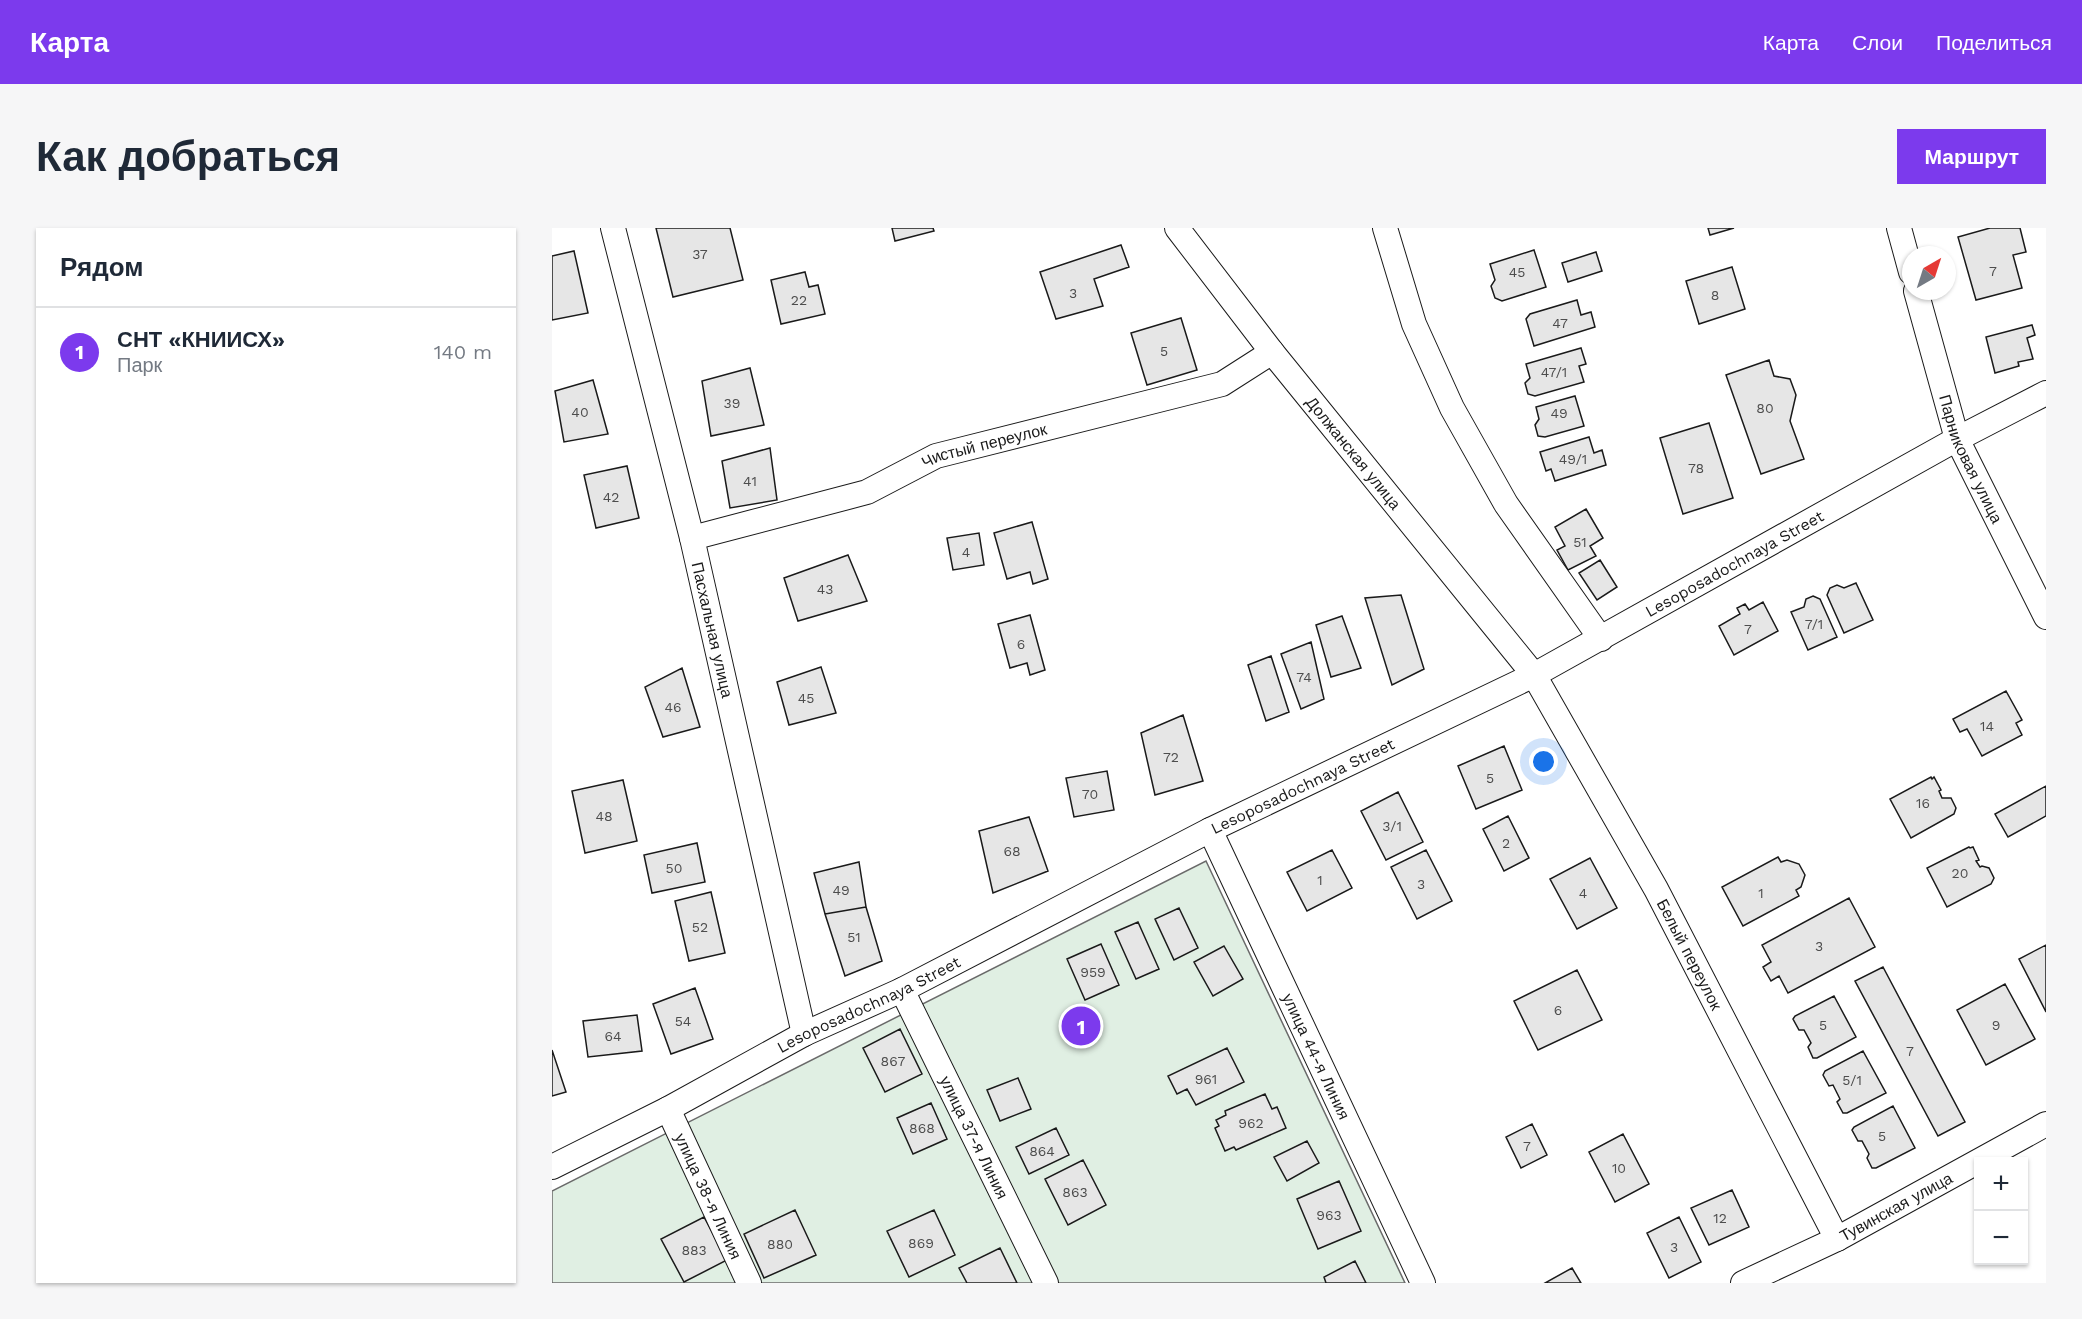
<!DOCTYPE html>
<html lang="ru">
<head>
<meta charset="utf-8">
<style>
  :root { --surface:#fff; --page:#f6f6f7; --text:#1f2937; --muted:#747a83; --line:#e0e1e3; --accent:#7c3aed }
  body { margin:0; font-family:"Work Sans",sans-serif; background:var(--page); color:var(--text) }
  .controls { position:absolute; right:18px; bottom:18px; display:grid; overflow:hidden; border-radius:0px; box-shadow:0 2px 4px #0004 }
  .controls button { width:54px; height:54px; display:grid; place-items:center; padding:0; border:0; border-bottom:2px solid var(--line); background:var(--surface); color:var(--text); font:30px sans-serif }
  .compass { position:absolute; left:1350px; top:18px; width:54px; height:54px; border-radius:50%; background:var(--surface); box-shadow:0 2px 4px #0004; rotate:39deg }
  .you { position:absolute; left:992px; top:534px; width:21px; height:21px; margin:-15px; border:4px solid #fff; border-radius:50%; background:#1a73e8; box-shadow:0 0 0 9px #1a73e833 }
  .badge { display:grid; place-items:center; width:39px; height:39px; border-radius:50%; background:var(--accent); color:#fff; font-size:20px; font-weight:700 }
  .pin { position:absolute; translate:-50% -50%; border:3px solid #fff; box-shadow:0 2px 6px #0006 }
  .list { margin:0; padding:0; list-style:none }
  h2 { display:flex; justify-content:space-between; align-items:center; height:78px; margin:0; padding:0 24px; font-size:26px }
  h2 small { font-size:20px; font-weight:400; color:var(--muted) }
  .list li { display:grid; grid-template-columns:39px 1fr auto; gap:18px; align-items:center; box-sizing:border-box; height:90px; padding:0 24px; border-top:2px solid var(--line) }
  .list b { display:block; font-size:22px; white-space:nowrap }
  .list p { margin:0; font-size:20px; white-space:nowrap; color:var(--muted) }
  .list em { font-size:20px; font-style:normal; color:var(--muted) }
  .map { position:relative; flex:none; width:1494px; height:1055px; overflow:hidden; border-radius:0px }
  header { display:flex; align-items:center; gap:36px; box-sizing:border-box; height:84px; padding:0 30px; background:var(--accent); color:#fff }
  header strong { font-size:28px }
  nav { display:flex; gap:33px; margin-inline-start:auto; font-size:21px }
  .intro { display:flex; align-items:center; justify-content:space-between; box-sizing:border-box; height:144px; padding:0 36px }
  h1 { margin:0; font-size:42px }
  .button { padding:15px 27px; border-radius:0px; background:var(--accent); color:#fff; font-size:21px; font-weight:700 }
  main { display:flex; gap:36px; padding:0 36px }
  aside { flex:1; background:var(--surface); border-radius:0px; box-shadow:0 2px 4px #0004 }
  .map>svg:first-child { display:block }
</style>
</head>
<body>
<header>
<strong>Карта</strong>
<nav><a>Карта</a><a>Слои</a><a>Поделиться</a></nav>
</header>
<div class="intro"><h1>Как добраться</h1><a class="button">Маршрут</a></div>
<main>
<aside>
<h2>Рядом<small></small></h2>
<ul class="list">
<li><span class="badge">1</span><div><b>СНТ «КНИИСХ»</b><p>Парк</p></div><em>140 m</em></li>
</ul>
</aside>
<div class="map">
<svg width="1494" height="1055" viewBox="0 0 1494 1055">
  <rect width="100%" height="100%" fill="#fff"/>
  <path fill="#e0efe3" stroke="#6a6a6a" stroke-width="1.5" d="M654 633 853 1055H0V963Z"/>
  <path fill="#e6e6e6" stroke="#1a1a1a" stroke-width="1.5" d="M104 0H178L191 52 121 69Z
    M340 0H381L382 3 343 13Z
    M1156 0H1182L1158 7Z
    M1438 0H1468L1474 24 1461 27 1470 60 1424 72 1406 9Z
    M569 17 577 39 542 51 551 78 504 91 488 44Z
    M982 22 994 59 950 73 943 70 939 58 943 52 938 36Z
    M22 23 36 85 0 92V28Z
    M1044 24 1050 43 1016 54 1010 35Z
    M1180 39 1193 81 1147 96 1134 53Z
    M253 44 257 59 266 57 273 86 229 96 219 52Z
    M1025 72 1029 87 1039 84 1043 99 982 118 974 91 978 86Z
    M629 90 645 142 595 157 579 105Z
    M1480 97 1483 107 1475 110 1481 131 1466 134 1467 138 1443 145 1434 109Z
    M1029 120 1034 136 1027 138 1032 154 983 168 976 166 973 155 978 150 974 136Z
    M1217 132 1222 148 1238 151 1244 167 1238 193 1252 231 1209 246 1174 147Z
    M198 140 212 197 159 208 150 153Z
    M41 152 56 206 12 214 3 163Z
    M1023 168 1032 198 993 209 986 208 983 197 987 191 984 179Z
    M1157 195 1181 270 1131 286 1108 210Z
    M1037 209 1042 225 1050 222 1054 237 1003 253 999 241 994 243 988 224Z
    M218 220 225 272 178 280 170 233Z
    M75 238 87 290 44 300 32 247Z
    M1034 281 1051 310 1038 318 1044 328 1016 342 1005 322 1013 318 1003 299Z
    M480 294 496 351 481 356 478 344 455 351 442 305Z
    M427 305 432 337 401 342 395 310Z
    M296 327 315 373 246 393 232 350Z
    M1048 332 1065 359 1045 372 1027 345Z
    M1304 355 1321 392 1292 405 1275 367 1278 360 1285 357 1292 360Z
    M849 367 872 441 840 457 813 370Z
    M1261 368 1268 371 1285 409 1256 422 1239 384 1252 379 1254 371Z
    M1211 374 1226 403 1182 427 1167 398 1188 386 1185 380 1193 376 1197 382Z
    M478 387 493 442 478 447 475 435 458 440 446 396Z
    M790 388 809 440 779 449 764 397Z
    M759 414 772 471 749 481 729 426Z
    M719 428 737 484 714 493 696 437Z
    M269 439 284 485 237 497 225 454Z
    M130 440 148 499 111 509 93 459Z
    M1454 463 1470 492 1464 495 1470 507 1430 528 1415 501 1408 504 1401 491Z
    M631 487 651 553 603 567 589 505Z
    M952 518 970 562 924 581 906 538Z
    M555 543 562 582 522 589 514 550Z
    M1379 549 1380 551 1382 549 1389 562 1387 563 1390 570H1399L1404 580 1402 586 1359 610 1338 571Z
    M71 552 85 613 33 625 20 563Z
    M1494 558V588L1456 609 1443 586Z
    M846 564 871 614 834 632 809 583Z
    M956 588 977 630 952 643 931 601Z
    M477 589 496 643 441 665 427 603Z
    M145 615 153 654 100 665 92 627Z
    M1417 619 1418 620 1421 619 1427 632 1424 633 1428 639 1430 638 1437 640 1442 650 1439 656 1395 679 1375 640Z
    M780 622 800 660 755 683 735 644Z
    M874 622 900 673 865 691 839 639Z
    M1226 629 1229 634 1235 632 1247 636 1253 647 1249 659 1244 662 1247 668 1191 698 1170 659Z
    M1038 630 1065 680 1025 701 998 651Z
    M307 634 314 679 273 686 262 645Z
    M159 664 173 725 137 733 123 673Z
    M1297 670 1323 719 1236 765 1227 748 1219 753 1211 739 1219 734 1210 717Z
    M314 679 330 733 293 748 273 686Z
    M627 680 646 720 622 732 603 691Z
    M586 694 607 741 584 751 563 704Z
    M549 716 567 757 533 772 515 731Z
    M1494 717V784L1467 731Z
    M672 718 691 751 661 768 642 734Z
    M1331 739 1413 894 1386 908 1303 753Z
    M1025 742 1050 792 986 822 962 773Z
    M1453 756 1483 811 1434 837 1405 782Z
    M143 760 161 811 119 826 101 776Z
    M1282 768 1304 809 1265 830H1261L1256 819 1259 815 1252 802H1247L1241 791 1243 788Z
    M85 787 90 823 36 829 31 793Z
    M348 801 370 846 333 864 311 820Z
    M675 820 692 854 644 877 635 861 625 866 616 848Z
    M0 822 14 864 0 868Z
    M1311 823 1334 865 1295 885H1291L1285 874 1288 871 1281 857 1277 858 1271 847 1273 843Z
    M466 850 479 881 448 893 435 862Z
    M713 866 720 881 725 879 734 900 684 922 682 919 673 923 663 900 667 898 664 892 674 887 673 883Z
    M379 875 395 911 361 926 345 890Z
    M1341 878 1363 920 1324 940H1320L1315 930 1317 926 1310 913H1306L1300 902 1302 899Z
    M980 896 995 927 969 940 954 909Z
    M504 900 517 927 477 946 464 919Z
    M1071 906 1097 956 1063 974 1037 924Z
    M755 913 767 935 735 953 722 929Z
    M531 932 554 977 516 997 493 951Z
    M787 953 809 1003 766 1021 745 971Z
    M1180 962 1197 999 1157 1017 1139 980Z
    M243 982 264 1027 212 1050 192 1006Z
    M382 982 403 1027 357 1049 335 1003Z
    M152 989 175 1032 132 1054 109 1011Z
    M1127 989 1149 1034 1117 1050 1095 1005Z
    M448 1020 465 1055H415L407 1040Z
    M803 1033 814 1055H774L772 1049Z
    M1020 1040 1029 1055H993Z"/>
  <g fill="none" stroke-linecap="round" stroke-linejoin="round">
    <g stroke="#1a1a1a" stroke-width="26">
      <g id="street">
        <path id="s1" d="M61 0 140 310 252 806"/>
        <path id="s2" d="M625 0 720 124 982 447 1104 661 1285 1011"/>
        <path d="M833 0 862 96 900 180 954 276 1049 411"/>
        <path d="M1347 0 1359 44"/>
        <path id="s3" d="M1364 63 1405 211 1494 389"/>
        <path id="s4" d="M140 310 315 264 384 228 670 156 720 124"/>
        <path id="s5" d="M658 602 871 1055"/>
        <path id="s6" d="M350 762 494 1055"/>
        <path id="s7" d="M116 881 197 1055"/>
        <path id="s8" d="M0 939 116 881 252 806 350 762 658 602 982 447 1405 211 1494 165"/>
        <path id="s9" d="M1191 1055 1285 1011 1494 896"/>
      </g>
    </g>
    <use href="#street" stroke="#fff" stroke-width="24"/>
  </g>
  <g text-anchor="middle" stroke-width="4.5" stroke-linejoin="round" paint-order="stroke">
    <g font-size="14" fill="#4d4d4d">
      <text x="148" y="31">37</text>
      <text x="1441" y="48">7</text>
      <text x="965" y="49">45</text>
      <text x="521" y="70">3</text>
      <text x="1163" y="72">8</text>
      <text x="247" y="77">22</text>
      <text x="1008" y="100">47</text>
      <text x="612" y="128">5</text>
      <text x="1002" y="149">47/1</text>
      <text x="180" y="180">39</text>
      <text x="1213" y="185">80</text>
      <text x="28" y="189">40</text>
      <text x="1007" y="190">49</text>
      <text x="1021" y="236">49/1</text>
      <text x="1144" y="245">78</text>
      <text x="198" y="258">41</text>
      <text x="59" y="274">42</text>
      <text x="1028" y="319">51</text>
      <text x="414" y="329">4</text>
      <text x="273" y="366">43</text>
      <text x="1262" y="401">7/1</text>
      <text x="1196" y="406">7</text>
      <text x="469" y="421">6</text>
      <text x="752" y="454">74</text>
      <text x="254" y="475">45</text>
      <text x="121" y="484">46</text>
      <text x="1435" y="503">14</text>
      <text x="619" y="534">72</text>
      <text x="938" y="555">5</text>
      <text x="538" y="571">70</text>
      <text x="1371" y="580">16</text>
      <text x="52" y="593">48</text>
      <text x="840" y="603">3/1</text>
      <text x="954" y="620">2</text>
      <text x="460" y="628">68</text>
      <text x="122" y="645">50</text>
      <text x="1408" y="650">20</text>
      <text x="768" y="657">1</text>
      <text x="869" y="661">3</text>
      <text x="289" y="667">49</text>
      <text x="1031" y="670">4</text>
      <text x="1209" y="670">1</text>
      <text x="148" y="704">52</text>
      <text x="302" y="714">51</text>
      <text x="1267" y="723">3</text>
      <text x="541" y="749">959</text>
      <text x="1006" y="787">6</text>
      <text x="131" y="798">54</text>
      <text x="1271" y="802">5</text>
      <text x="1444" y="802">9</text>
      <text x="61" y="813">64</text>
      <text x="1358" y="828">7</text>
      <text x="341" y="838">867</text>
      <text x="654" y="856">961</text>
      <text x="1300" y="857">5/1</text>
      <text x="699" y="900">962</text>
      <text x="370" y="905">868</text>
      <text x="1330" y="913">5</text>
      <text x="975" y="923">7</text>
      <text x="490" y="928">864</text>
      <text x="1067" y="945">10</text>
      <text x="523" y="969">863</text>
      <text x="777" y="992">963</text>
      <text x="1168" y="995">12</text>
      <text x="369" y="1020">869</text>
      <text x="228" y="1021">880</text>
      <text x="1122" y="1024">3</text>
      <text x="142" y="1027">883</text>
    </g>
    <g font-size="16" fill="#1a1a1a" stroke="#fff">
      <text dy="6" stroke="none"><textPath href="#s4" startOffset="308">Чистый переулок</textPath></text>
      <text dy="6" stroke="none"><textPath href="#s2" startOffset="286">Должанская улица</textPath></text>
      <text dy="6" stroke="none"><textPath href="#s3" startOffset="177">Парниковая улица</textPath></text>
      <text dy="6" stroke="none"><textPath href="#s8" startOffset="1328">Lesoposadochnaya Street</textPath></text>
      <text dy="6" stroke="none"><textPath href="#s1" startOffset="414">Пасхальная улица</textPath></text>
      <text dy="6" stroke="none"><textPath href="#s8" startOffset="842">Lesoposadochnaya Street</textPath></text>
      <text dy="6" stroke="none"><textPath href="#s2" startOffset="892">Белый переулок</textPath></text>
      <text dy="6" stroke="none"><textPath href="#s8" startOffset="356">Lesoposadochnaya Street</textPath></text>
      <text dy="6" stroke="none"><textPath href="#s5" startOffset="250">улица 44-я Линия</textPath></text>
      <text dy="6" stroke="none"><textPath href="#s6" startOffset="164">улица 37-я Линия</textPath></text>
      <text dy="6" stroke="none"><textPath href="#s7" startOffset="96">улица 38-я Линия</textPath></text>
      <text dy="6" stroke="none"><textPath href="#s9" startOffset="171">Тувинская улица</textPath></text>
    </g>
  </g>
</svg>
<div class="controls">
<button>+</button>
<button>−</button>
</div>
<svg class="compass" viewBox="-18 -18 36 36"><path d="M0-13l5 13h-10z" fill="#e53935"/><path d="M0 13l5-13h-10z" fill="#747a83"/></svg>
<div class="you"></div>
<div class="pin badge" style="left:529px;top:798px">1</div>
</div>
</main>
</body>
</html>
